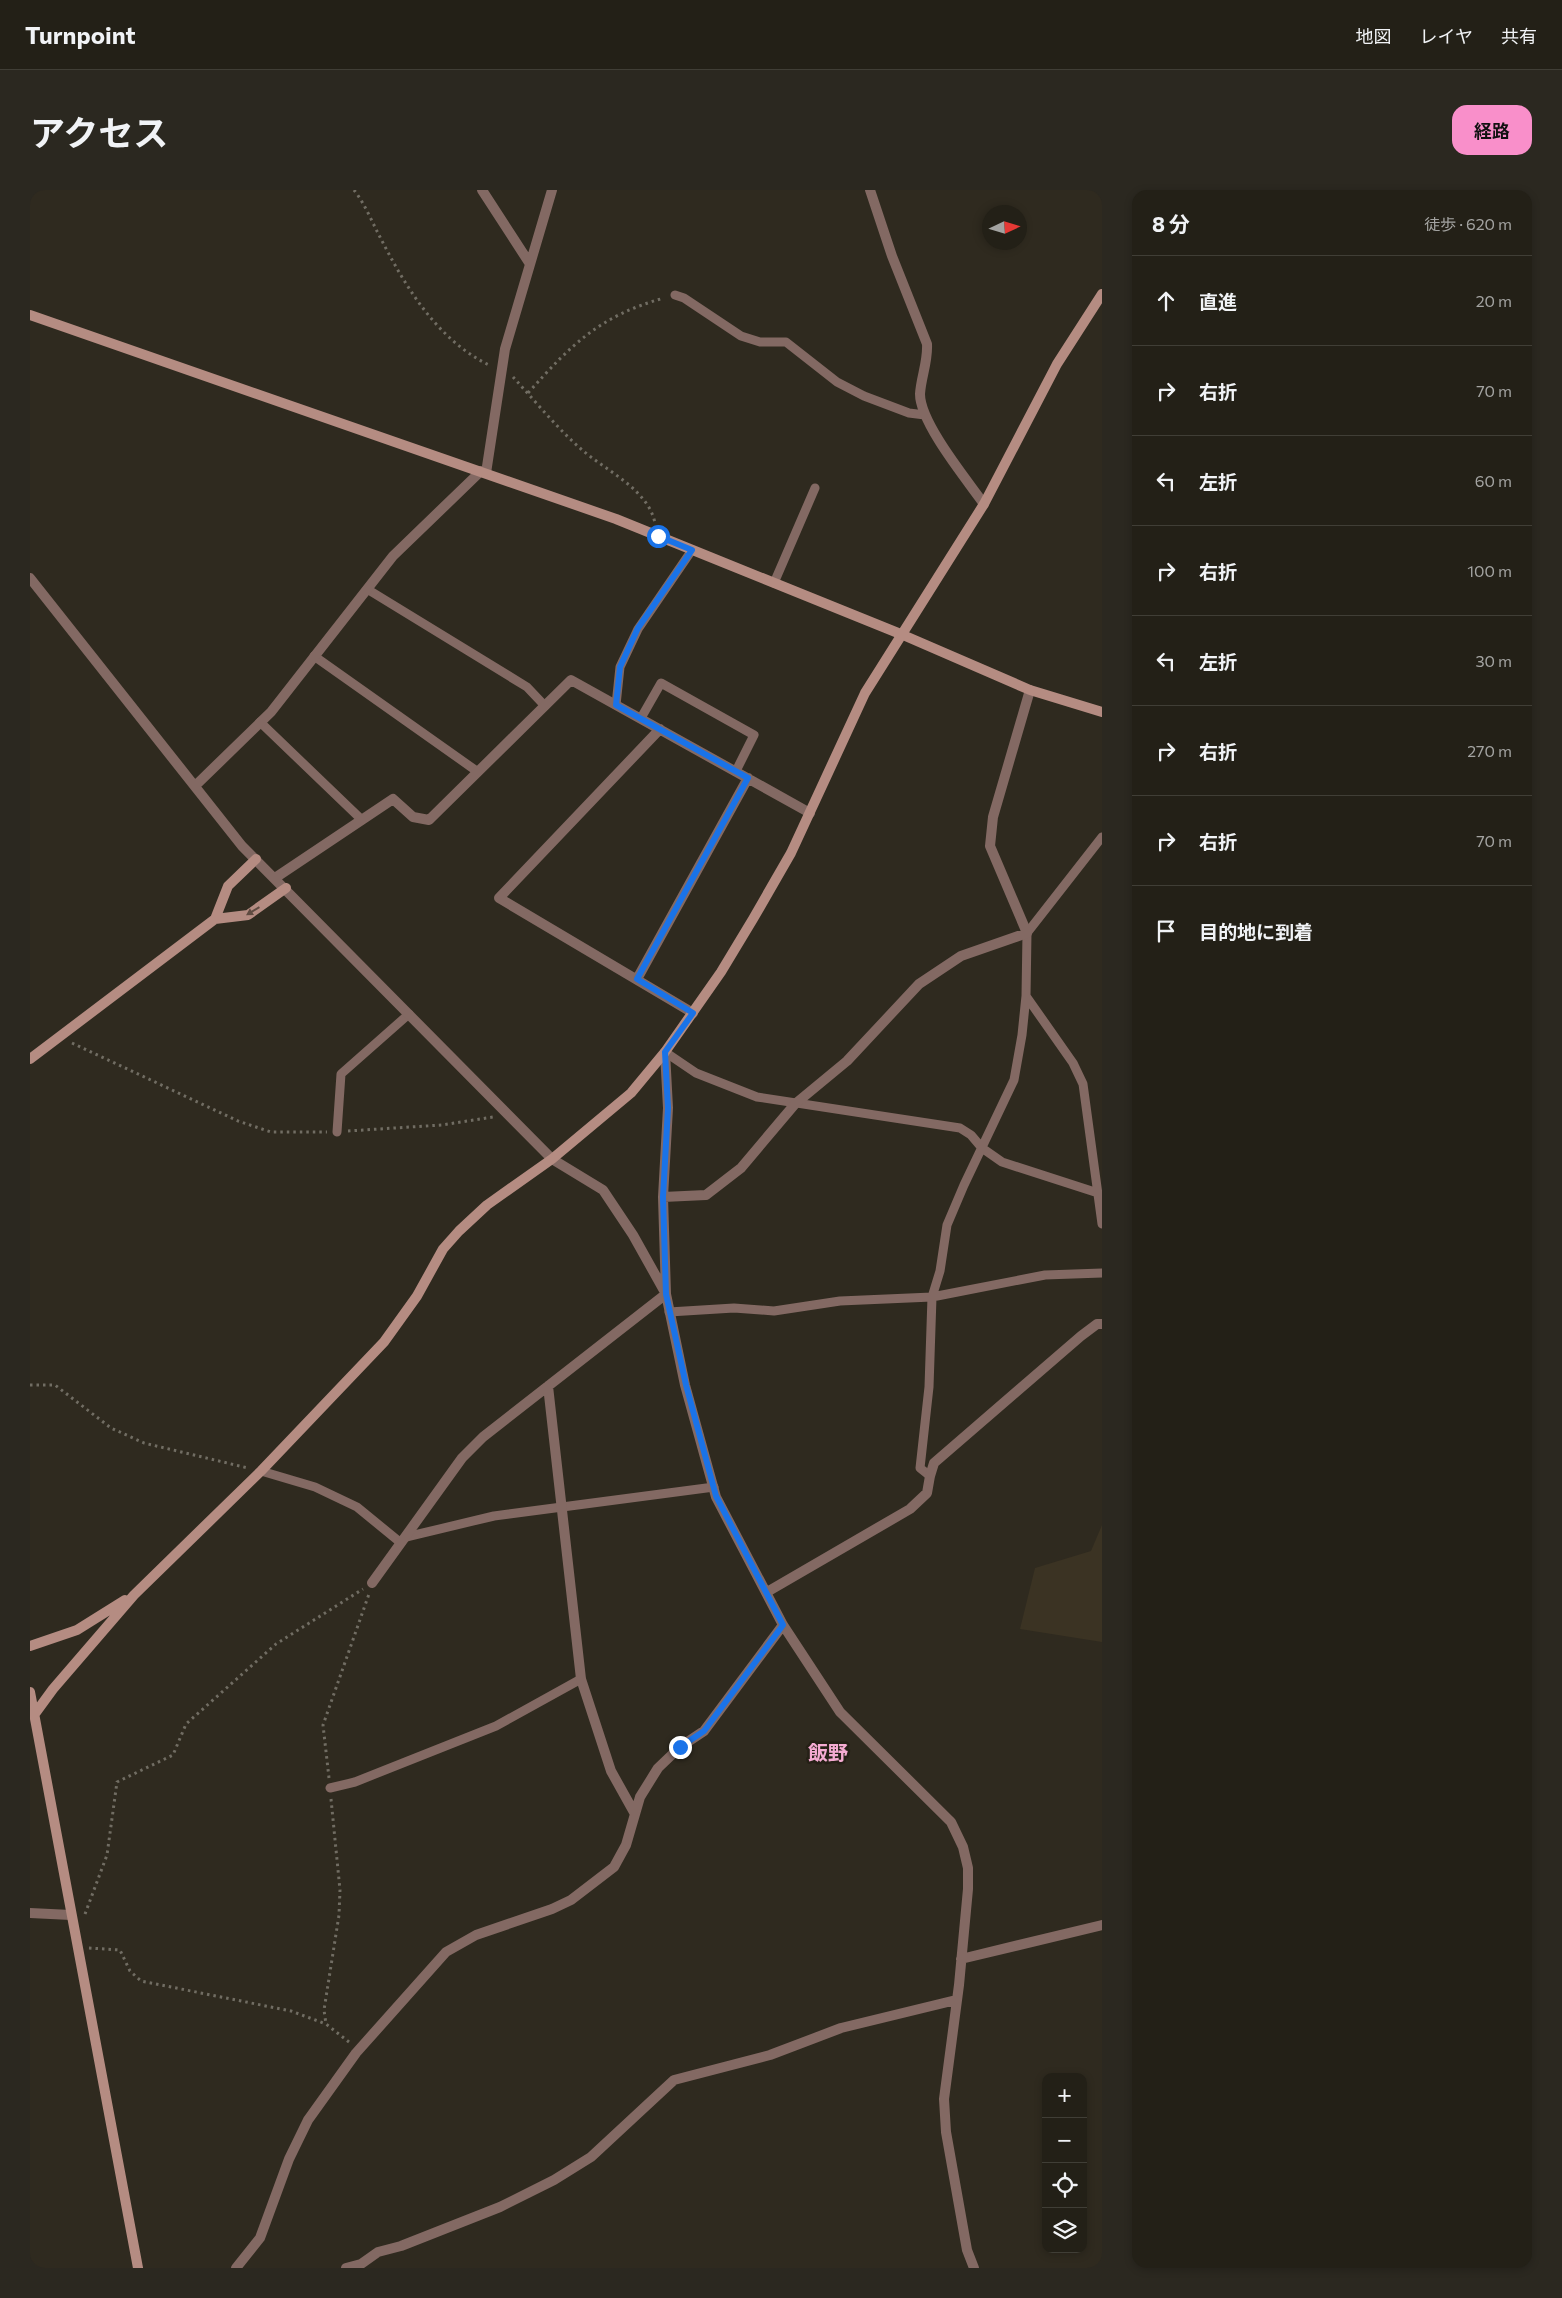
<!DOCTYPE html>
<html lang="ja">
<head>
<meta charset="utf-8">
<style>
  :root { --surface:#232017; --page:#2b2820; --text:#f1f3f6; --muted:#a3a3a1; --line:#403e36; --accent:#f98fca }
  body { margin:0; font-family:Commissioner,"Noto Sans JP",sans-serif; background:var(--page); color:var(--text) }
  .controls { position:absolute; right:15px; bottom:15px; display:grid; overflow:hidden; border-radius:10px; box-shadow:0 2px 8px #0003 }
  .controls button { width:45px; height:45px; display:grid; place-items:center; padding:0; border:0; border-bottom:1px solid var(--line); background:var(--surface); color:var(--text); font:25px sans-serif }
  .compass { position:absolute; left:952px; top:15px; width:45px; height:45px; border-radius:50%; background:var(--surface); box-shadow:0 2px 8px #0003; rotate:86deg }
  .stop { position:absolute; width:15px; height:15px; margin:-11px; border:4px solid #1a73e8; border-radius:50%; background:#fff }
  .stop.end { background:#1a73e8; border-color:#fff; box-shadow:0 1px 5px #0008 }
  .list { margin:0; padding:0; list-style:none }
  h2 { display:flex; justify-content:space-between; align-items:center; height:65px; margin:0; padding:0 20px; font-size:21px }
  h2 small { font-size:16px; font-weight:400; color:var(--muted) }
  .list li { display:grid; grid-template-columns:32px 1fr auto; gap:15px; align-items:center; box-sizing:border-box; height:90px; padding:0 20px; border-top:1px solid var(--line) }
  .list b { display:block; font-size:19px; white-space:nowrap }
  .list em { font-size:16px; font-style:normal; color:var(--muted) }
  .icon { flex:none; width:28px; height:28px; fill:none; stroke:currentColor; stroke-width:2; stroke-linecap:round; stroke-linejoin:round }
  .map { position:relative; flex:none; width:1072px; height:2078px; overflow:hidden; border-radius:15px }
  header { display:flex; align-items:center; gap:30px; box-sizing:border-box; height:70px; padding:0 25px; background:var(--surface); border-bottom:1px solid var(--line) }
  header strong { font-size:24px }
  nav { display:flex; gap:28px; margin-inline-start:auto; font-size:18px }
  .intro { display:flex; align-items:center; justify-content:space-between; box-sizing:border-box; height:120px; padding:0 30px }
  h1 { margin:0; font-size:35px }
  .button { padding:12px 22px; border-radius:15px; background:var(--accent); color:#111; font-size:18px; font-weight:700 }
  main { display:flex; gap:30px; padding:0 30px }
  aside { flex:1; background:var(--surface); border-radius:15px; box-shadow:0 2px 8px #0003 }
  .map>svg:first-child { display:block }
</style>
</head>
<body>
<header>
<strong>Turnpoint</strong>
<nav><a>地図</a><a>レイヤ</a><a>共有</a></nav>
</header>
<div class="intro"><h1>アクセス</h1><a class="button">経路</a></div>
<main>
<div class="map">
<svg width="1072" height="2078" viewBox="0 0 1072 2078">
  <rect width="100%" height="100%" fill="#2f2a1f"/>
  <path fill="#3b3323" d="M1072 1335V1452L990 1439 1005 1378 1061 1361Z"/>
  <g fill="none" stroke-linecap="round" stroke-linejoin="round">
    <path stroke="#716d63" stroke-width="3" stroke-dasharray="2.5 4" stroke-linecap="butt" d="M324 0C335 14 342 32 350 47 376 98 408 151 461 176
      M483 187C505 211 527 238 551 259 576 281 618 299 625 333
      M498 203C541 155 569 126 634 108
      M42 853 208 931 241 942H297
      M318 941 412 935 463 927
      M0 1195H25L81 1238 114 1253 218 1278
      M299 1588 293 1535 339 1404
      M301 1609 310 1700 309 1725 294 1820 296 1834 319 1852
      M55 1724 77 1665 87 1592 143 1565 156 1534 246 1454 333 1399
      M59 1758 90 1760 100 1781 111 1791 261 1821 296 1834"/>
    <path stroke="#836963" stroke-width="9" d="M645 105 654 108 711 146 730 152H756L807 192 834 206 879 223 895 225
      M744 393 785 298
      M337 399 497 497 515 516
      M284 466 448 582
      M586 515 590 477 608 439 662 360
      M611 528 631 493 724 545 706 581
      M230 532 332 630
      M996 806 1043 873 1053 894 1072 1034
      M635 862 666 883 727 907 930 938 941 945 952 958 972 972 1068 1003
      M307 942 311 884 379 824
      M639 1122 704 1118 744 1121 810 1111 902 1107 1015 1085 1072 1083
      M231 1281 285 1297 327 1317 371 1353
      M900 1286 890 1278 899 1197 902 1107 910 1081 917 1035 934 995 984 890 992 845 996 806 997 743 1072 647
      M376 1347 464 1326 684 1297
      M300 1598 325 1592 466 1536 551 1489"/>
    <path stroke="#836963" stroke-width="10" d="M452 0 500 74
      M840 0 862 66 897 154C898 172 891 187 890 204 890 233 937 290 954 314
      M456 283 475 159 522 0
      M0 388 212 656 522 969 573 1000 603 1045 636 1104 655 1195 686 1307 753 1435 810 1522 921 1632 933 1657 938 1678V1699L929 1795 914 1909 916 1942 937 2060 944 2078
      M630 539 469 708 663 823
      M165 596 241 522 363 366 451 281
      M245 688 363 609 383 627 399 630 541 490 780 623
      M607 789 718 588
      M633 1007 676 1005 711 978 765 914 817 871 889 794 931 766 997 743 960 656 963 627 1000 500
      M518 1196 551 1489 581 1581 605 1624
      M342 1393 432 1268 453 1247 636 1104 633 1007 638 918 635 862
      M737 1402 880 1319 897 1303 900 1286 904 1273 1051 1146 1067 1134H1072
      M0 1723 41 1725
      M931 1769 1072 1735
      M206 2078 230 2048 259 1969 278 1930 326 1863 416 1762 446 1745 522 1719 541 1710 584 1677 596 1655 610 1607 628 1578 650 1557 674 1541 753 1435
      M316 2078 331 2074 348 2062 371 2056 470 2017 524 1990 561 1967 644 1890 740 1865 811 1838 926 1810"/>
    <path stroke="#b58c82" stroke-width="10" d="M0 125 586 329 873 445 1000 500 1072 522
      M185 729 198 696 226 669
      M0 869 185 729 218 725 256 698
      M0 1456 47 1440 95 1410
      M0 1502 108 2078
      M4 1525 23 1499 104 1405 231 1281 354 1152 387 1106 413 1059 429 1041 457 1015 522 969 601 903 635 862 691 782 723 729 761 663 835 503 954 314 1027 174 1072 104"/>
  </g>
  <defs><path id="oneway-solid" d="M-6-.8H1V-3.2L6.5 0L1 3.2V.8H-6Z" transform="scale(1.25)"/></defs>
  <use fill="#5f4b41" href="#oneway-solid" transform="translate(223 721) rotate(149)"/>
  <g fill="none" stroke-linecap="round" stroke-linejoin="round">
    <path stroke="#1a73e8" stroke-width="6" d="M628 346 662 360 608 438 590 477 586 515 718 588 607 789 663 823 635 862 638 918 633 1007 636 1104 656 1195 686 1306 753 1435 674 1541 650 1557"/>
  </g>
  <g text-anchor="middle" stroke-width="5" stroke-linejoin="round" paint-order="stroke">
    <g font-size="20" font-weight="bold" fill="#f5abd2" stroke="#252016">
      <text x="798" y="1570">飯野</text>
    </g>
  </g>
</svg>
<div class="controls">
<button>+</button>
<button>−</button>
<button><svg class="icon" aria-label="locate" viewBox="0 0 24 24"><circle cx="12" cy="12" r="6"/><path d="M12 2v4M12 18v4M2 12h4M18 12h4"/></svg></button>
<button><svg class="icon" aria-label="layers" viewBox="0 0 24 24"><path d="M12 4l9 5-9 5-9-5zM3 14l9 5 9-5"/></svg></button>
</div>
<svg class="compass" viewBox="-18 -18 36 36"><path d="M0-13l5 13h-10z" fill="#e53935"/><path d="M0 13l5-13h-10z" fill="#a3a3a1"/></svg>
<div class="stop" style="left:628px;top:346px"></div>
<div class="stop end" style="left:650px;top:1557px"></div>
</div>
<aside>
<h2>8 分<small>徒歩 · 620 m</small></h2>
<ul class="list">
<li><svg class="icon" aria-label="ahead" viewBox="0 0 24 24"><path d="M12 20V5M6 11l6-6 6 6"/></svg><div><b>直進</b></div><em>20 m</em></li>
<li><svg class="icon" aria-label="right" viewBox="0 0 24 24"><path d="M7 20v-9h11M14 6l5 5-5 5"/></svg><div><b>右折</b></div><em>70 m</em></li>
<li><svg class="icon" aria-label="left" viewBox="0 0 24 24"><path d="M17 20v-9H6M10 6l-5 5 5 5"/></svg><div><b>左折</b></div><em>60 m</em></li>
<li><svg class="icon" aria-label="right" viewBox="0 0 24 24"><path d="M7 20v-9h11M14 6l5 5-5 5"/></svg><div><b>右折</b></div><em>100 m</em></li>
<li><svg class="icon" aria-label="left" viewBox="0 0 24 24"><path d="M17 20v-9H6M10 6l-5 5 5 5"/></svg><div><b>左折</b></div><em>30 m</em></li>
<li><svg class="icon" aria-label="right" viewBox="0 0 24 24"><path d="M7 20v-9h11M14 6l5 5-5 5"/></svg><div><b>右折</b></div><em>270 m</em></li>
<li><svg class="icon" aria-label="right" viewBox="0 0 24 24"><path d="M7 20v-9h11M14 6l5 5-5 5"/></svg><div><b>右折</b></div><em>70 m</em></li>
<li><svg class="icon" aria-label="arrive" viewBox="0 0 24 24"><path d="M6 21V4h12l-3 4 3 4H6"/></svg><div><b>目的地に到着</b></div></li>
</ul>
</aside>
</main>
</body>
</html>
